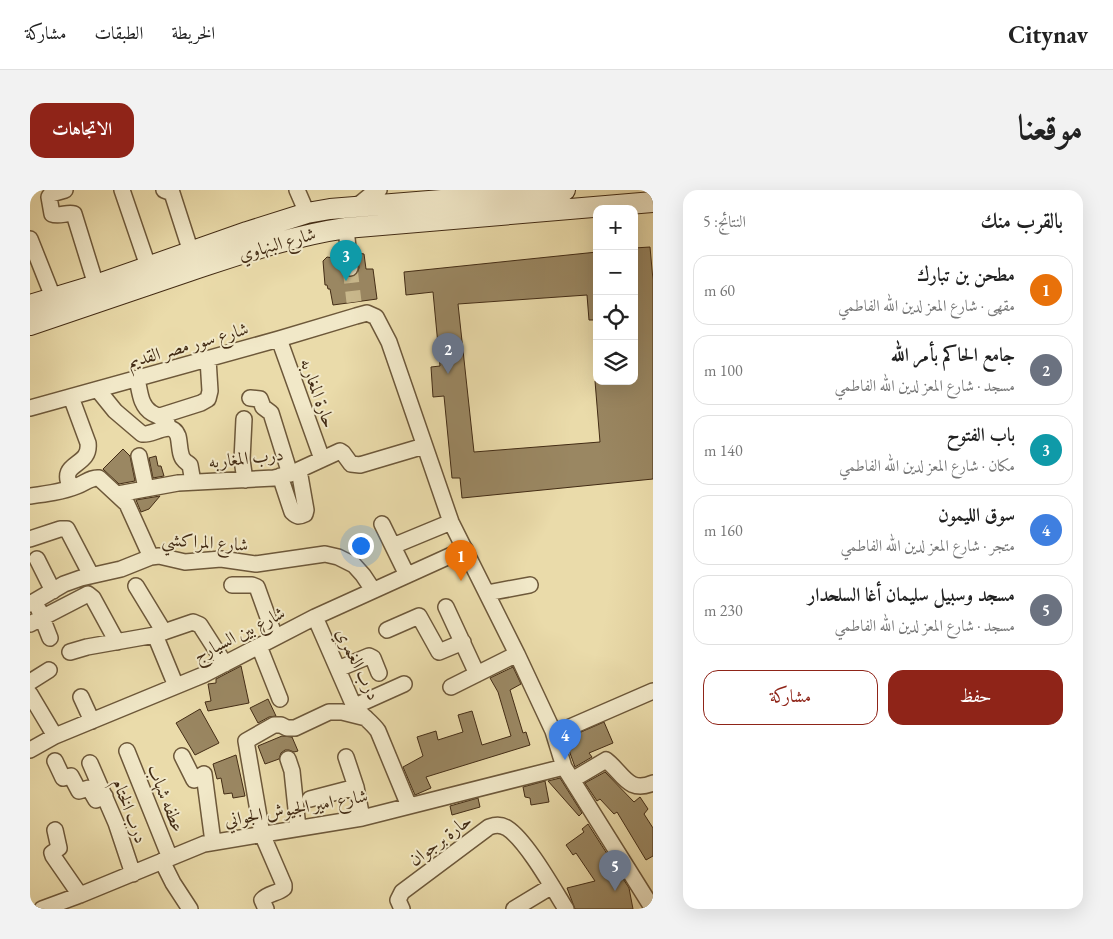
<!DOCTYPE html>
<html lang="ar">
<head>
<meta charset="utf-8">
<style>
  :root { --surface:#fff; --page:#f2f2f2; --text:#222; --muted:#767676; --line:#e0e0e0; --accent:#8f2418 }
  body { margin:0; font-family:"EB Garamond",Amiri,serif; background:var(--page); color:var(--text); direction:rtl }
  .controls { position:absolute; right:15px; top:15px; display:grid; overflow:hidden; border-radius:10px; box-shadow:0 5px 20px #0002 }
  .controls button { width:45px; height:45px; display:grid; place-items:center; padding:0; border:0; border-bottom:1px solid var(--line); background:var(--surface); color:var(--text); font:25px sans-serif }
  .you { position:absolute; left:330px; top:355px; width:18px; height:18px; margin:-12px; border:4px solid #fff; border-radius:50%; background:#1a73e8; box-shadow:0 0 0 8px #1a73e833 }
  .badge { display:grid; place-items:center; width:32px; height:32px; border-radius:50%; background:var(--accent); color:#fff; font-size:16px; font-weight:700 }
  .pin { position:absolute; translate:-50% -41px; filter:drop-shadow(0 1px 2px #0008) }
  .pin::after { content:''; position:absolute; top:26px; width:18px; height:15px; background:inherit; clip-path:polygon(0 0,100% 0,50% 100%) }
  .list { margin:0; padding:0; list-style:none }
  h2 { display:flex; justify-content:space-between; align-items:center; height:65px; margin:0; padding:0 20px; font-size:21px }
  h2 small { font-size:16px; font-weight:400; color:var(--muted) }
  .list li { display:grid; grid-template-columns:32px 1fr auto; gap:15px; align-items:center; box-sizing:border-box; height:70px; margin:0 10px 10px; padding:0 10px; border:1px solid var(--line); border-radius:15px }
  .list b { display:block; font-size:19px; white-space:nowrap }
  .list p { margin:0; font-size:16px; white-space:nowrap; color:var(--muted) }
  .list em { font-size:16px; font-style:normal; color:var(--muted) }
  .actions { display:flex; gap:10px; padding:15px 20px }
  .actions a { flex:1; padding:11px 0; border:1px solid var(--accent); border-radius:15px; text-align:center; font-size:18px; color:var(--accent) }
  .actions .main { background:var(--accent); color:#fff }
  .icon { flex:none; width:28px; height:28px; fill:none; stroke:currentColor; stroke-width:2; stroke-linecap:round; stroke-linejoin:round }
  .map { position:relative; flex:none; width:623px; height:719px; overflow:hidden; direction:ltr; border-radius:15px }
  header { display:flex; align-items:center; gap:30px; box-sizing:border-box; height:70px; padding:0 25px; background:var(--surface); border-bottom:1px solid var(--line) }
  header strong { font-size:24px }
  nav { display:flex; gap:28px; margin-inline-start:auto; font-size:18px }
  .intro { display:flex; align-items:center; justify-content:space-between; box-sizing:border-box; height:120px; padding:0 30px }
  h1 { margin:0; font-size:35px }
  .button { padding:12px 22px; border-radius:15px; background:var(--accent); color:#fff; font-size:18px; font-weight:700 }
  main { display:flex; gap:30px; padding:0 30px }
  aside { flex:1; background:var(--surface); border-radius:15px; box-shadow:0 5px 20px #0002 }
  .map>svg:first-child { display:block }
</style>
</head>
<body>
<header>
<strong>Citynav</strong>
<nav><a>الخريطة</a><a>الطبقات</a><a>مشاركة</a></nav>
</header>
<div class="intro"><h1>موقعنا</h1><a class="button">الاتجاهات</a></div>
<main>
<aside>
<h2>بالقرب منك<small>النتائج: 5</small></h2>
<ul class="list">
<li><span class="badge" style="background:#e8710a">1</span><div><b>مطحن بن تبارك</b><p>مقهى · شارع المعز لدين الله الفاطمي</p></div><em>60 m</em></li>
<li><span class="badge" style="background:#6b7280">2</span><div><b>جامع الحاكم بأمر الله</b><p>مسجد · شارع المعز لدين الله الفاطمي</p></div><em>100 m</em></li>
<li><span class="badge" style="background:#0f9aa8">3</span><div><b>باب الفتوح</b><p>مكان · شارع المعز لدين الله الفاطمي</p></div><em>140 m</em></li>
<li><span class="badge" style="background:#3f7fe0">4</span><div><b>سوق الليمون</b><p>متجر · شارع المعز لدين الله الفاطمي</p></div><em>160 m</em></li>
<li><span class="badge" style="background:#6b7280">5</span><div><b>مسجد وسبيل سليمان أغا السلحدار</b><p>مسجد · شارع المعز لدين الله الفاطمي</p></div><em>230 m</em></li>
</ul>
<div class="actions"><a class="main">حفظ</a><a>مشاركة</a></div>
</aside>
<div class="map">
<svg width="623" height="719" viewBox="0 0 623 719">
  <rect width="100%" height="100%" fill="#eadbaa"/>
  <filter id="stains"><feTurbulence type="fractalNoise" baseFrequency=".004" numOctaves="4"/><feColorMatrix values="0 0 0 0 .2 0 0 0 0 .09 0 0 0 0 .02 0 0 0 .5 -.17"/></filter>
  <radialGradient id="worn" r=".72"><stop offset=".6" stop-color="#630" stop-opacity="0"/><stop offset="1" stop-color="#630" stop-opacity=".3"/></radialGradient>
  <path fill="#9a8762" stroke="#432c15" d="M620 57 623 90V289L432 308 430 288H422L414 206 403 207 401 177 410 176 403 102 376 105 374 82 567 62V130H559L557 105 428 114 444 262 570 252 565 191H604V58Z
    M328 63 334 64 336 79H343L347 109 303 115 300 99H298L297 95H295L293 71 297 67 303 68 310 75 313 84 317 87H321L326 92V86L329 78Z
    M93 259 100 266 105 291 89 294 73 279Z
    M126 266 128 276H131L134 286 123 288 119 268Z
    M130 306 119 319 111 322 106 310Z
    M211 476 219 513 178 521 175 512 181 511 178 494 186 493V489Z
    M483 477 491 494 480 500 493 543 496 542 500 555 396 587 401 598 385 605 373 577 393 566 387 547 406 541 408 550 433 542 428 525 442 521 452 555 481 546 468 502 460 488Z
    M238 509 246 526 239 527 228 533 220 518Z
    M170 519 189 553 165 565 146 533Z
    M574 532 583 553 559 563 562 567 545 577 535 549Z
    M252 546 262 547 268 561 264 562 259 560H255L251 563 249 569 235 574 228 556Z
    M206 565 215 606 203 608 202 603 194 604 191 588 187 589 183 574Z
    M575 582 604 612 610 607 618 619 614 624 623 638V666L616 670 587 622 584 624 570 609 567 611 555 593Z
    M530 588 552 623 549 626 518 591Z
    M515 591 519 612 501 615 500 608 495 607 493 597Z
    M448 608 450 617 422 625 420 616Z
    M558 634 599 698 603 719H545L537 698 565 691 546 663 543 665 536 655 554 642 552 639Z"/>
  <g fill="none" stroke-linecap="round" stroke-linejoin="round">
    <path stroke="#c9b88c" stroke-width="15" stroke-dasharray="15 8" stroke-linecap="butt" d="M320 78 324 112"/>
    <g stroke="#6d583a" stroke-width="18">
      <path id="street" d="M35 0 21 4 19 7 22 24C29 27 37 22 44 24L66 95
        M92 0 118 76
        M134 0 142 3 161 62
        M267 0 277 23
        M326 17 343 3 349 0
        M316 38 320 78
        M0 49 23 107
        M249 149 292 269
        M107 189C110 201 110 216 122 223 127 226 132 227 137 232
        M68 200 85 221 112 244C123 246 142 229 148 246 150 253 149 265 154 270 155 272 158 273 160 275L163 292
        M41 207 58 253C61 278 27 271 41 298
        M220 208 230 209 233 217 241 223 260 284
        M0 218 249 149 326 126 337 123 346 127 359 152 421 332 487 464 523 541 534 577 623 719
        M130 226 171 213 178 209 180 201 178 169
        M214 229 212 270 215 290
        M109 266 116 298
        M250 286 262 322C267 327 269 327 275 324L276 320 269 280
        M88 304 148 293 244 288 260 284 310 261 313 263 321 274 330 275 394 256
        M0 306C16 304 32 302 47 296 55 293 61 287 69 288L97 314 121 367
        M352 334 377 385
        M0 349 30 339H37L61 385
        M363 356 421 332
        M7 369 23 401
        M202 395H222L227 397 245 447
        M106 396 134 442
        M457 403 500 395
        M0 414 34 394 51 388 91 379 121 367 129 366 155 372 191 369 226 374 295 364 308 367 324 375 333 385 343 400
        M416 417 447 484
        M9 420 20 448
        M285 427 323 514C330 525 341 531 348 541L379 616
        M0 434 58 404 63 408 87 452
        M357 440 389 426 409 462 433 452
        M125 445 146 496
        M229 456 250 509
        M40 462 57 457 125 445 163 432 170 435 195 474
        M308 479 339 466 343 468 349 483
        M0 492 19 480
        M421 497 487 464
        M0 504 25 546
        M51 507 62 531
        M325 516 374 494
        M524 544 623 501
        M0 560 25 546 173 485 285 427 435 359
        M97 561 140 668
        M152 566 164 590 174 584 183 652
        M316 567 326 597 332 628
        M258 569 262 581 268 638
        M25 571 33 588 41 586 49 601 59 598 66 610 75 606
        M60 573 86 633 103 684
        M542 590 576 570C593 583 598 604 623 593
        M280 609 326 597
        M25 640 29 658 22 663 23 666 50 705
        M132 671 143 693 160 719
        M12 719 50 705 174 654 332 628 534 577
        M236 719 232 710C238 703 247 704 254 698V695L232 644 216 551 244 535H251L257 538H265L299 522H312L336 528
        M372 719 368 710 372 702 459 637C465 635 470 634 477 638 496 650 523 698 536 719
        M484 719 522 696"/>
    </g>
    <g stroke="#432c15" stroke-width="22">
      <path id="secondary" d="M0 115 66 95 217 42 277 23 300 19 535 0
        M0 135C53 117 106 99 159 81 211 64 261 46 316 38L623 12"/>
    </g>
    <use href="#street" stroke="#f1e8c8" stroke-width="15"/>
    <use href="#secondary" stroke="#f1e8c8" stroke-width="20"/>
  </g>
  <g text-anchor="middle" stroke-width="4" stroke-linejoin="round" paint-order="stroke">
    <g font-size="18" fill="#432c15" stroke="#f1e8c8">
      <text transform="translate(247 54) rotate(-16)" y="6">شارع البنهاوي</text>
      <text transform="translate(158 155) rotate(-16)" y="6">شارع سور مصر القديم</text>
      <text transform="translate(288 203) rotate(70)" y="6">حارة المغاربه</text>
      <text transform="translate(216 268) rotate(-6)" y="6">درب المغاربه</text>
      <text transform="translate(175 352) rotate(4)" y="6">شارع المراكشي</text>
      <text transform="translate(209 444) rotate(-27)" y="6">شارع بين السيارج</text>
      <text transform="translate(328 474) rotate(64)" y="6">درب الغمري</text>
      <text transform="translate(136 608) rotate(68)" y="6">عطفه شهاب</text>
      <text transform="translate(266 618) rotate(-10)" y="6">شارع امير الجيوش الجواني</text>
      <text transform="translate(100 621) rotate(69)" y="6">درب الختام</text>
      <text transform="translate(410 650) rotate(-37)" y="6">حارة برجوان</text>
    </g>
  </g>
  <rect width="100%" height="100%" filter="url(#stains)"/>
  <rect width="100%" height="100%" fill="url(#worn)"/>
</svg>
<div class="controls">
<button>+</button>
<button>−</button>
<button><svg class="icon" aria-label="locate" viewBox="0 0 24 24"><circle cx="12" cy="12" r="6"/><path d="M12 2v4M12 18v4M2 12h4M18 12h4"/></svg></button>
<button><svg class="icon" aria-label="layers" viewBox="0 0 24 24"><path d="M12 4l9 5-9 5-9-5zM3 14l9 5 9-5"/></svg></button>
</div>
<div class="you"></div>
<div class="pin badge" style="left:431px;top:391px;background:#e8710a">1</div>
<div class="pin badge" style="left:418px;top:184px;background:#6b7280">2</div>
<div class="pin badge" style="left:316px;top:91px;background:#0f9aa8">3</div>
<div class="pin badge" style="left:535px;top:570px;background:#3f7fe0">4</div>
<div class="pin badge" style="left:585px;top:701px;background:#6b7280">5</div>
</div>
</main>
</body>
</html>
